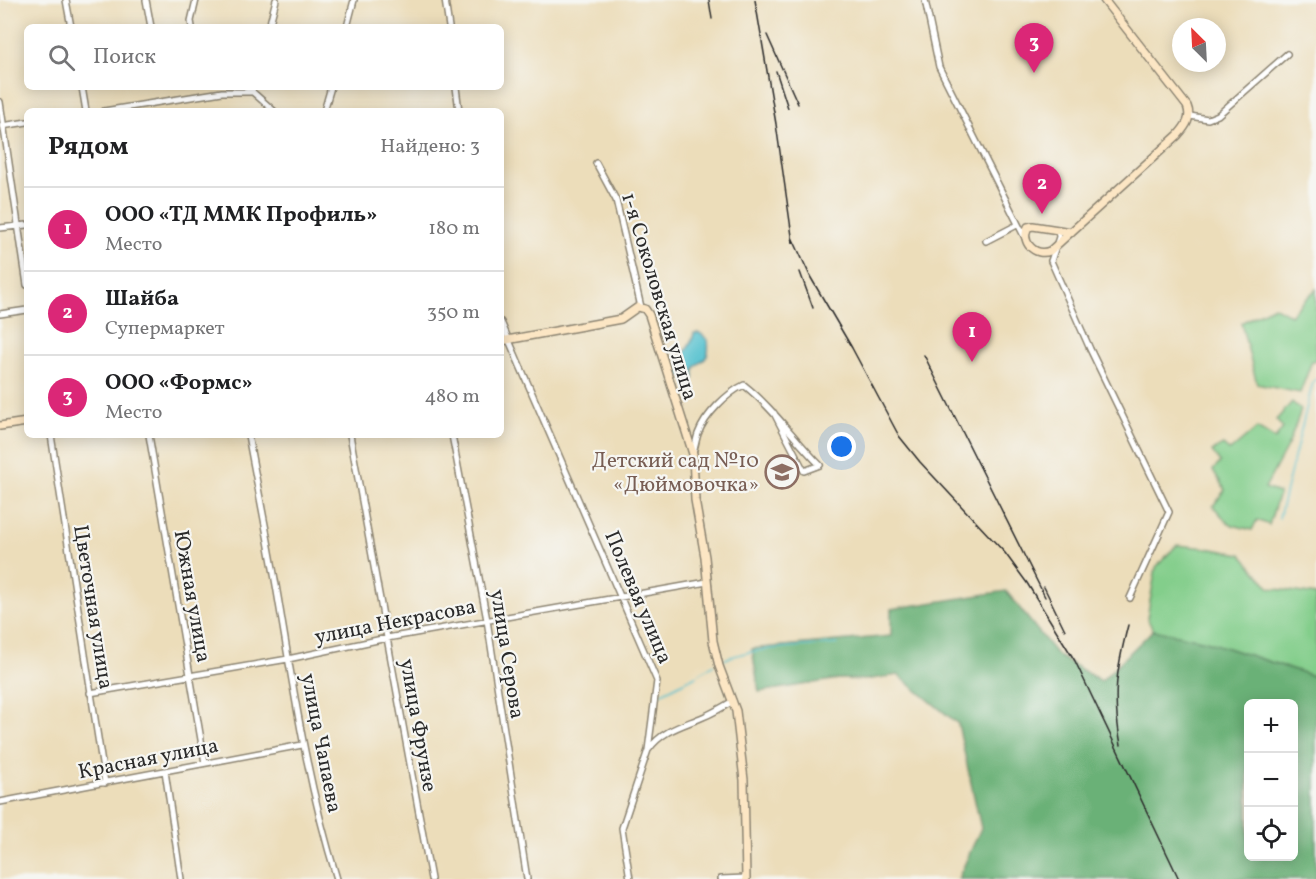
<!DOCTYPE html>
<html lang="ru">
<head>
<meta charset="utf-8">
<style>
  :root { --surface:#fff; --page:#f2f2f2; --text:#202124; --muted:#757577; --line:#e0e0e0; --accent:#db2777 }
  body { margin:0; font-family:Vollkorn,serif; background:var(--page); color:var(--text) }
  .controls { position:absolute; right:18px; bottom:18px; display:grid; overflow:hidden; border-radius:9px; box-shadow:0 3px 15px #0003 }
  .controls button { width:54px; height:54px; display:grid; place-items:center; padding:0; border:0; border-bottom:2px solid var(--line); background:var(--surface); color:var(--text); font:30px sans-serif }
  .compass { position:absolute; left:1172px; top:18px; width:54px; height:54px; border-radius:50%; background:var(--surface); box-shadow:0 3px 15px #0003; rotate:336deg }
  .you { position:absolute; left:842px; top:447px; width:21px; height:21px; margin:-15px; border:4px solid #fff; border-radius:50%; background:#1a73e8; box-shadow:0 0 0 9px #1a73e833 }
  .badge { display:grid; place-items:center; width:39px; height:39px; border-radius:50%; background:var(--accent); color:#fff; font-size:20px; font-weight:700 }
  .pin { position:absolute; translate:-50% -50px; filter:drop-shadow(0 2px 3px #0008) }
  .pin::after { content:''; position:absolute; top:32px; width:21px; height:18px; background:inherit; clip-path:polygon(0 0,100% 0,50% 100%) }
  .list { margin:0; padding:0; list-style:none }
  h2 { display:flex; justify-content:space-between; align-items:center; height:78px; margin:0; padding:0 24px; font-size:26px }
  h2 small { font-size:20px; font-weight:400; color:var(--muted) }
  .list li { display:grid; grid-template-columns:39px 1fr auto; gap:18px; align-items:center; box-sizing:border-box; height:84px; padding:0 24px; border-top:2px solid var(--line) }
  .list b { display:block; font-size:22px; white-space:nowrap }
  .list p { margin:0; font-size:20px; white-space:nowrap; color:var(--muted) }
  .list em { font-size:20px; font-style:normal; color:var(--muted) }
  .icon { flex:none; width:33px; height:33px; fill:none; stroke:currentColor; stroke-width:2; stroke-linecap:round; stroke-linejoin:round }
  .map { position:relative; flex:none; width:1316px; height:879px; overflow:hidden }
  .search { position:absolute; background:var(--surface); box-shadow:0 3px 15px #0003; left:24px; top:24px; width:480px; height:66px; display:flex; align-items:center; gap:15px; box-sizing:border-box; padding:0 21px; border-radius:9px; color:var(--muted); font-size:22px }
  .panel { position:absolute; background:var(--surface); box-shadow:0 3px 15px #0003; left:24px; top:108px; width:480px; height:330px; border-radius:9px }
  .map>svg:first-child { display:block }
</style>
</head>
<body>
<div class="map">
<svg width="1316" height="879" viewBox="0 0 1316 879">
  <rect width="100%" height="100%" fill="#f6f6f2"/>
  <filter id="ink" filterUnits="userSpaceOnUse"><feTurbulence type="fractalNoise" baseFrequency=".0167" numOctaves="2"/><feDisplacementMap in="SourceGraphic" scale="12" xChannelSelector="R" yChannelSelector="G"/><feConvolveMatrix kernelMatrix="1 2 1 2 8 2 1 2 1" color-interpolation-filters="sRGB"/></filter>
  <filter id="wash" filterUnits="userSpaceOnUse"><feTurbulence type="fractalNoise" baseFrequency=".008" numOctaves="4" result="noise"/><feDisplacementMap in="SourceGraphic" scale="24" xChannelSelector="R" yChannelSelector="G"/><feGaussianBlur stdDeviation="1.35" result="paint"/><feColorMatrix in="noise" values="0 0 0 0 0 0 0 0 0 0 0 0 0 0 0 0 0 1.4 0 .05"/><feComposite in="paint" operator="in"/></filter>
  <g filter="url(#wash)">
    <rect width="100%" height="100%" fill="#ecddba"/>
    <path fill="#83ce8b" stroke="#577c5b" stroke-width="1.5" d="M1316 289V360L1312 361 1300 393 1257 384 1241 323 1274 306 1290 315Z
      M1292 402 1301 410 1289 443 1265 488 1279 493 1269 525 1257 520 1252 530 1229 524 1213 506 1225 490 1213 470 1220 463 1212 451 1223 445 1230 451 1257 428 1275 439 1283 428 1276 420Z
      M1177 545 1207 548 1241 554 1270 588 1316 595V677L1206 641 1153 630 1147 618 1156 567Z"/>
    <path fill="#6ab177" stroke="#4a6e51" stroke-width="1.5" fill-rule="evenodd" d="M1006 591 1058 656 1101 681 1153 630 1206 641 1316 677V879H958L981 828 958 724 898 675 865 680 839 679 759 692 752 649 891 636V609ZM1248 704H1294V856H1248Z"/>
    <path fill="#55c1cf" stroke="#40767d" stroke-width="1.5" d="M694 333H700L708 340C711 366 698 358 694 370 693 373 695 376 694 379H685L679 373C679 353 691 350 694 333Z"/>
    <g fill="none" stroke-linecap="round" stroke-linejoin="round">
      <path stroke="#55c1cf" stroke-width="1.5" d="M1279 518 1313 382 1316 379
        M721 661C753 646 803 647 838 644
        M658 695 696 676 714 664"/>
    </g>
  </g>
  <g filter="url(#ink)">
    <g fill="none" stroke-linecap="round" stroke-linejoin="round">
      <g stroke="#8c8472" stroke-width="8">
        <path id="street" d="M66 0 71 27
          M146 0 151 27
          M445 0 449 27
          M925 0 939 67 1026 240
          M192 27 191 21 196 0
          M269 27 276 0
          M347 27 354 0
          M82 87 86 111
          M247 87 274 111
          M456 87 459 111
          M0 102 27 285
          M104 111 222 92H252L253 87
          M324 111 331 87
          M1190 116 1208 119 1218 115 1287 54
          M2 126 27 122
          M596 163 616 200 641 307
          M0 228 27 225
          M986 241 1017 225
          M1051 261 1090 349 1169 512 1130 598
          M1051 261 1059 237 1058 229
          M0 314 27 310
          M501 322 657 681 648 750 622 828 630 879
          M51 435 105 783
          M149 435 205 763
          M248 435C258 489 269 543 278 597 294 693 308 786 337 879
          M350 435 431 879
          M452 435 487 620 527 879
          M693 453C695 447 696 440 698 434 705 415 727 393 744 385 773 408 794 439 820 465L804 471 774 413
          M90 693 288 659 387 638 707 582
          M649 749C663 730 682 726 703 717 713 713 723 707 733 701
          M165 771 181 879
          M0 802 302 745
          M721 879 746 878"/>
      </g>
      <g stroke="#8c8472" stroke-width="10">
        <path id="secondary" d="M1071 232 1033 226 1028 227C1020 242 1035 257 1050 251L1178 135C1186 126 1192 118 1187 106L1104 0
          M501 341 621 319 638 307 645 309 649 315 693 454 695 500 705 557 713 641 719 666 736 711 744 780 746 879
          M0 426 27 422"/>
      </g>
      <use href="#street" stroke="#fff" stroke-width="5"/>
      <use href="#secondary" stroke="#fce6c4" stroke-width="7"/>
      <path stroke="#2b2b2b" stroke-width="1.5" d="M709 0 712 19
        M755 0 776 124 793 243
        M767 35 798 104
        M776 71 788 108
        M792 237 811 278 852 348 899 436 920 462 1005 553 1027 583 1075 661 1179 879
        M800 272 813 308
        M924 355 1045 597
        M1044 587 1065 630
        M1121 745C1112 696 1116 672 1128 625"/>
    </g>
  </g>
  <defs>
    <g id="school-ring" transform="scale(1.725)"><circle r="9.5" fill="#f6f6f2" stroke="#8d6e63" stroke-width="1.5"/><path d="M0-5L7-2L0 1L-7-2ZM-4 1L0 2.5L4 1V4Q0 6-4 4Z" fill="#8d6e63"/></g>
  </defs>
  <g fill-rule="evenodd">
    <use href="#school-ring" x="782" y="472"/>
  </g>
  <g text-anchor="middle" stroke-width="4.5" stroke-linejoin="round" paint-order="stroke">
    <g font-size="21" fill="#2b2b2b" stroke="#f6f6f2">
      <text transform="translate(660 296) rotate(73)" y="7">1-я Соколовская улица</text>
      <text transform="translate(193 596) rotate(80)" y="7">Южная улица</text>
      <text transform="translate(639 597) rotate(67)" y="7">Полевая улица</text>
      <text transform="translate(94 607) rotate(81)" y="7">Цветочная улица</text>
      <text transform="translate(395 621) rotate(-11)" y="7">улица Некрасова</text>
      <text transform="translate(508 654) rotate(81)" y="7">улица Серова</text>
      <text transform="translate(419 725) rotate(80)" y="7">улица Фрунзе</text>
      <text transform="translate(322 743) rotate(79)" y="7">улица Чапаева</text>
      <text transform="translate(148 758) rotate(-11)" y="7">Красная улица</text>
    </g>
    <g font-size="21" fill="#785e54" stroke="#f6f6f2" text-anchor="end">
      <text x="759" y="467">Детский сад №10<tspan x="759" dy="24">«Дюймовочка»</tspan></text>
    </g>
  </g>
</svg>
<div class="controls">
<button>+</button>
<button>−</button>
<button><svg class="icon" aria-label="locate" viewBox="0 0 24 24"><circle cx="12" cy="12" r="6"/><path d="M12 2v4M12 18v4M2 12h4M18 12h4"/></svg></button>
</div>
<svg class="compass" viewBox="-18 -18 36 36"><path d="M0-13l5 13h-10z" fill="#e53935"/><path d="M0 13l5-13h-10z" fill="#757577"/></svg>
<div class="you"></div>
<div class="pin badge" style="left:972px;top:362px">1</div>
<div class="pin badge" style="left:1042px;top:214px">2</div>
<div class="pin badge" style="left:1034px;top:73px">3</div>
<div class="search"><svg class="icon" aria-label="search" viewBox="0 0 24 24"><circle cx="10" cy="10" r="6"/><path d="M15 15l6 6"/></svg>Поиск</div>
<section class="panel">
<h2>Рядом<small>Найдено: 3</small></h2>
<ul class="list">
<li><span class="badge">1</span><div><b>ООО «ТД ММК Профиль»</b><p>Место</p></div><em>180 m</em></li>
<li><span class="badge">2</span><div><b>Шайба</b><p>Супермаркет</p></div><em>350 m</em></li>
<li><span class="badge">3</span><div><b>ООО «Формс»</b><p>Место</p></div><em>480 m</em></li>
</ul>
</section>
</div>
</body>
</html>
